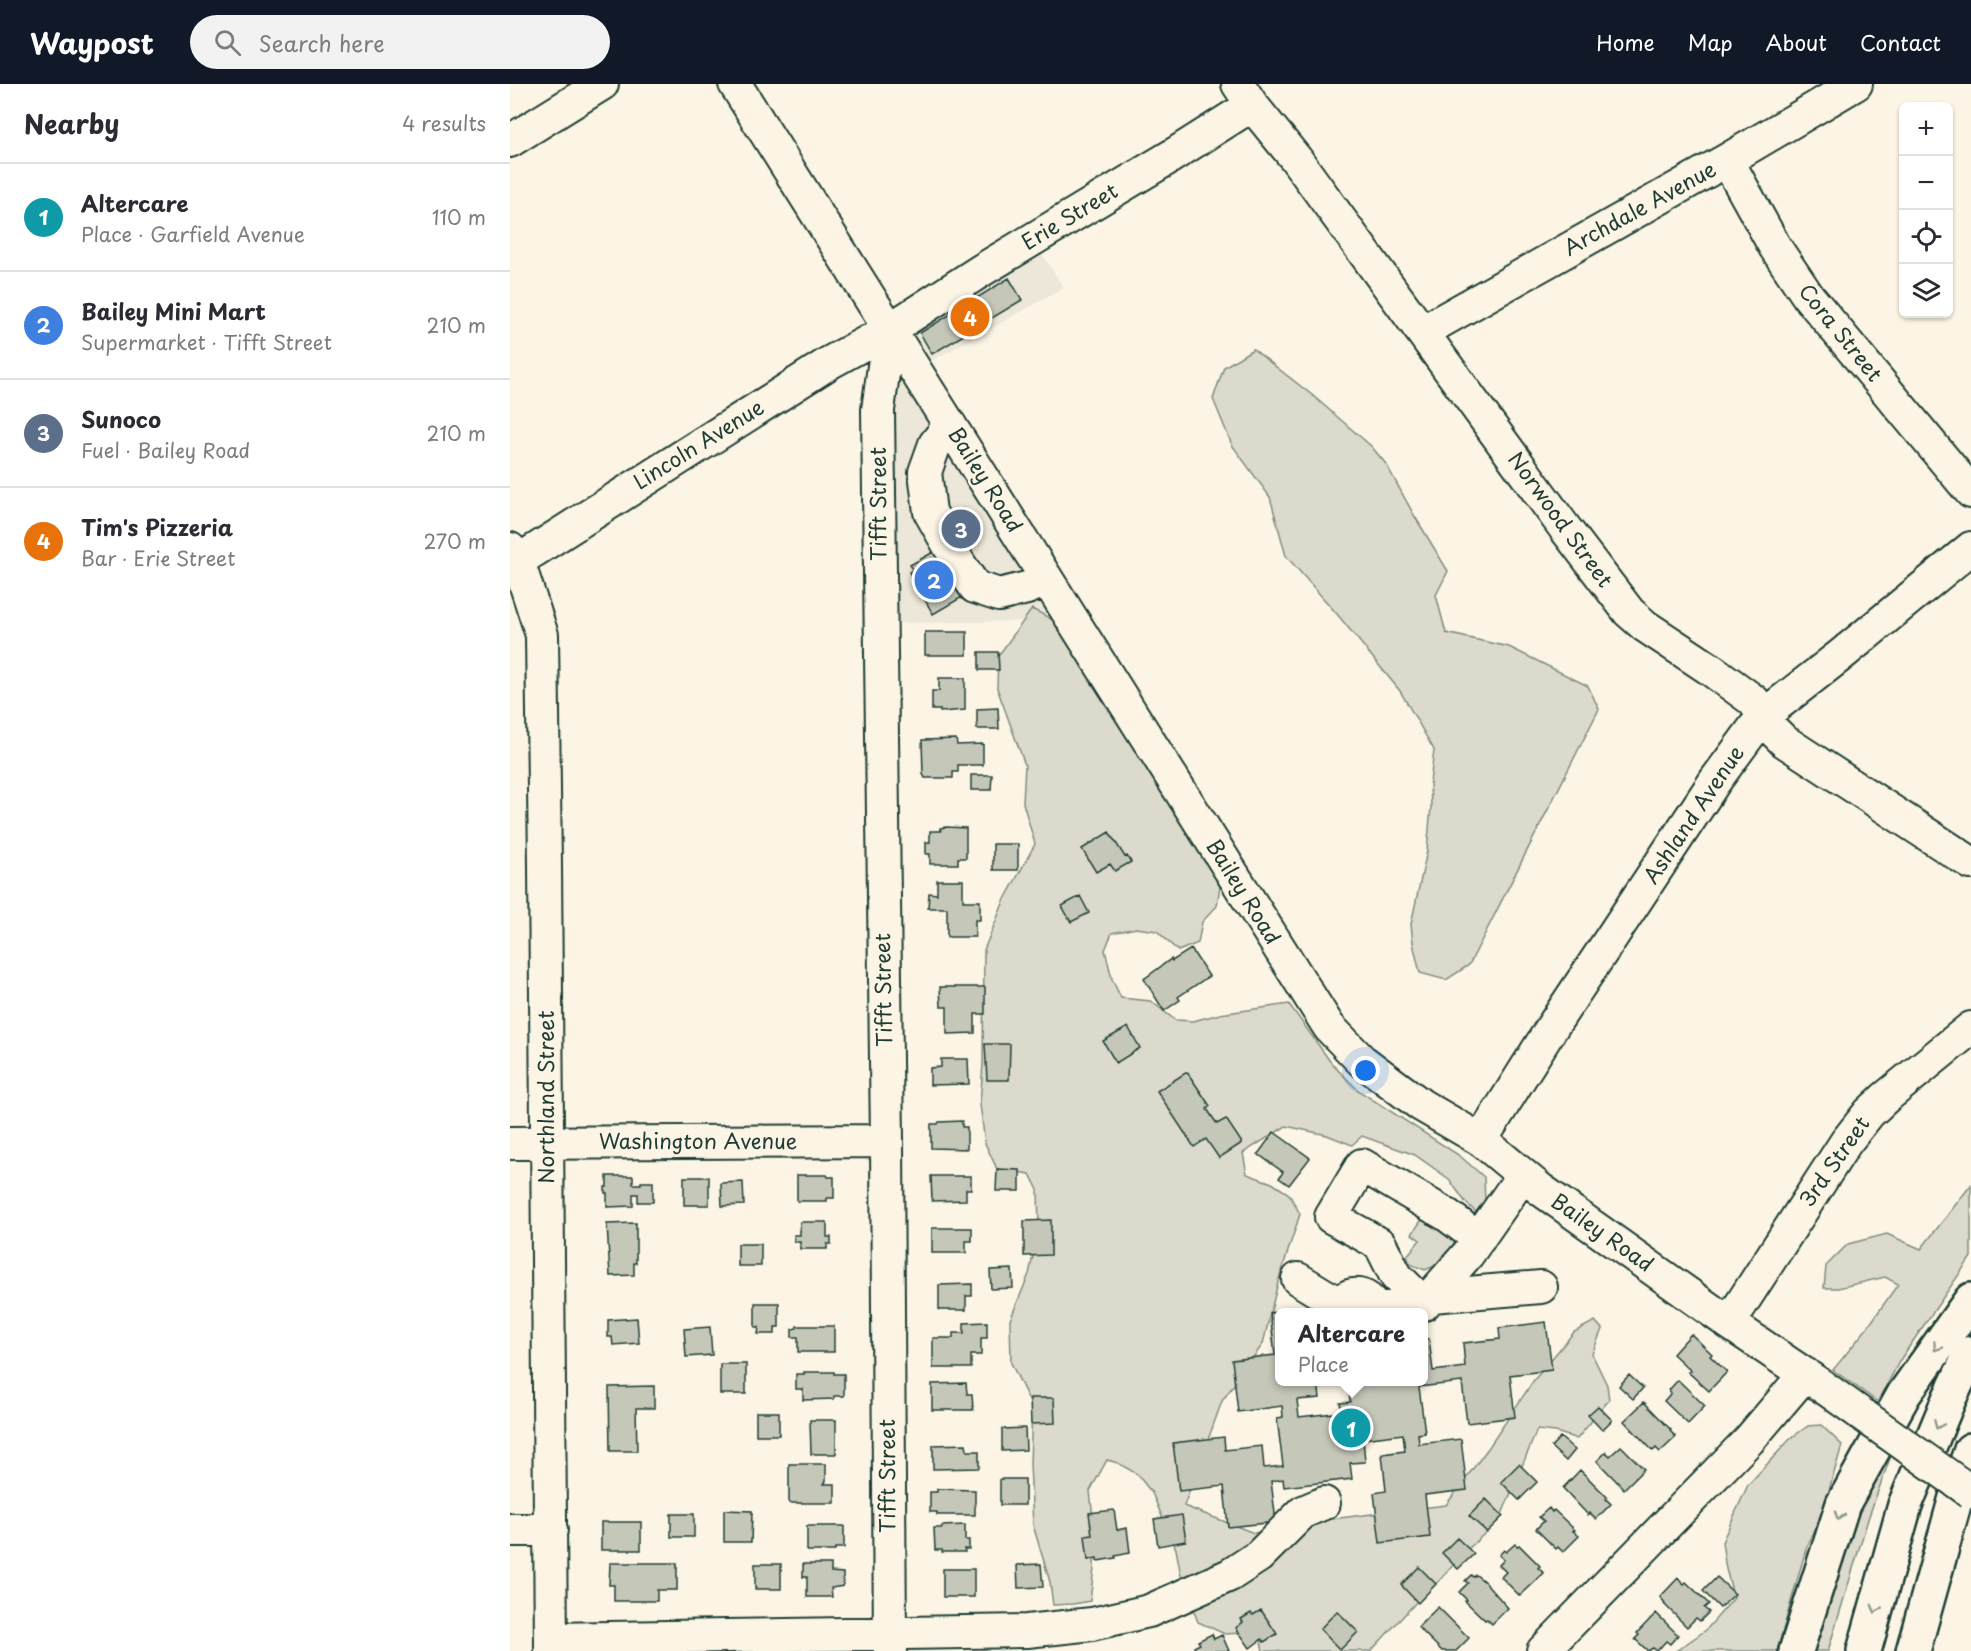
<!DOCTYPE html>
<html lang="en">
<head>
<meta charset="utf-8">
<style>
  :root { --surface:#fff; --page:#f2f2f3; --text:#2b2b33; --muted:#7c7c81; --line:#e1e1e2; --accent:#111827 }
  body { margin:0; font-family:"Playpen Sans",sans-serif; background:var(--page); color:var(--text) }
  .controls { position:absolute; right:18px; top:18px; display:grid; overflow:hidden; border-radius:9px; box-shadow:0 2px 4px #0004 }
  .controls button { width:54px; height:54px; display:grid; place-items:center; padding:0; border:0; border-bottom:2px solid var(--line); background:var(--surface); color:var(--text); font:30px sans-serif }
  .you { position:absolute; left:856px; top:987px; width:21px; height:21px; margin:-15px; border:4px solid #fff; border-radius:50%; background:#1a73e8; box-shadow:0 0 0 9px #1a73e833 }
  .badge { display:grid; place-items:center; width:39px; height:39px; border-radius:50%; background:var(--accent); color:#fff; font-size:20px; font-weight:700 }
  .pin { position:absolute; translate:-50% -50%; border:3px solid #fff; box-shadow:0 2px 6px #0006 }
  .popup { position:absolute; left:765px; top:1224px; width:153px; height:78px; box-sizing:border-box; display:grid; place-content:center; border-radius:9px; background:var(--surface); filter:drop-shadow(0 2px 4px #0005); font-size:20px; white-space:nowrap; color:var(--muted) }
  .popup b { font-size:22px; color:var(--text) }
  .popup::after { content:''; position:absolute; left:50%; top:100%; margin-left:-12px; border:12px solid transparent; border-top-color:var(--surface) }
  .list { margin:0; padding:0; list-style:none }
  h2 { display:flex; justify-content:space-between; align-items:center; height:78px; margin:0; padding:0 24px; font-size:26px }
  h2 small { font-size:20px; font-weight:400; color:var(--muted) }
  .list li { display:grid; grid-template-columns:39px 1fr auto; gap:18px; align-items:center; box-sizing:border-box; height:108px; padding:0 24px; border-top:2px solid var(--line) }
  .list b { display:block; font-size:22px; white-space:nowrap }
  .list p { margin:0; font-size:20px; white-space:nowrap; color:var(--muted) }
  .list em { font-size:20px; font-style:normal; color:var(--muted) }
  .icon { flex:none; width:33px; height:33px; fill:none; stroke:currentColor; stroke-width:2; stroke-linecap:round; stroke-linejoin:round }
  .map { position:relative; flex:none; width:1461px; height:1567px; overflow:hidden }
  header { display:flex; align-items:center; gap:36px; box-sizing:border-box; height:84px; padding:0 30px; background:var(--accent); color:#fff }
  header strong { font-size:28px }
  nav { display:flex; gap:33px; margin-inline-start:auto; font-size:21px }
  .search { width:420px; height:54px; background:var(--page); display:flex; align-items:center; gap:15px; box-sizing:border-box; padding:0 21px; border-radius:33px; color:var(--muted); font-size:22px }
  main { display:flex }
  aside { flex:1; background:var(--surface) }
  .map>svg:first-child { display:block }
</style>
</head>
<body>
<header>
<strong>Waypost</strong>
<div class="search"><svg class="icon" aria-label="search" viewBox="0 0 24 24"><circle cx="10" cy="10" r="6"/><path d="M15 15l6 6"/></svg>Search here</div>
<nav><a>Home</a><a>Map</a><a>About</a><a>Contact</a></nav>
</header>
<main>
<aside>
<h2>Nearby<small>4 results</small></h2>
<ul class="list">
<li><span class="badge" style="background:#0f9aa8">1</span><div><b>Altercare</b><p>Place · Garfield Avenue</p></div><em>110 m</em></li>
<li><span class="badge" style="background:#3f7fe0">2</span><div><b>Bailey Mini Mart</b><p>Supermarket · Tifft Street</p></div><em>210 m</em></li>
<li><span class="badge" style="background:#5c6f8a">3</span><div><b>Sunoco</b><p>Fuel · Bailey Road</p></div><em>210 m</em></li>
<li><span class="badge" style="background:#e8710a">4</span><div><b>Tim's Pizzeria</b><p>Bar · Erie Street</p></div><em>270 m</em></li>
</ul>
</aside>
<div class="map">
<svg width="1461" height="1567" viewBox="0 0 1461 1567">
  <rect width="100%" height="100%" fill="#fcf5e5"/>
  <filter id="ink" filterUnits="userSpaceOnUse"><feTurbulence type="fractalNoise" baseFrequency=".0167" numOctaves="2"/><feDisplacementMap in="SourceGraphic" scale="12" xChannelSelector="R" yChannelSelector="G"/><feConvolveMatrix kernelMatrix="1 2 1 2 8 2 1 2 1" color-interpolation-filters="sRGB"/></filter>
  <g filter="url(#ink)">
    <path fill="#ece7d8" d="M523 156 554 204 405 286 556 526 530 537 393 539 370 537 379 246Z"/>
    <path fill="#dcdacc" stroke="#7e8c80" stroke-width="1.5" d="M743 265 802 311 861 362 876 380 904 431 938 487 926 511 936 549 999 563 1078 602 1089 625 959 881 936 896 910 889 903 859 901 840 917 767 921 723 920 699 924 666 890 607 827 530 776 472 760 413 722 361 703 315 714 283Z
      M522 525 547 538 638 677 710 802 707 822 692 838 688 859 668 867 647 847 626 844 602 849 595 866 602 895 611 914 641 917 665 936 683 937 710 930 779 920 822 980 849 1007 950 1072 974 1093 975 1119 966 1128 956 1119 939 1095 905 1071 852 1052 842 1061 817 1051 776 1042 733 1069 737 1090 762 1099 779 1110 790 1130 768 1198 753 1260 712 1317 674 1422 744 1449 821 1435 936 1421 979 1363 1024 1296 1064 1248 1085 1237 1092 1245 1082 1270 1097 1301 1099 1316 1067 1355 1046 1348 1027 1346 990 1435 956 1467 930 1496 909 1515 861 1567H753L749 1548 715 1550 688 1538 671 1492 666 1465 642 1409 627 1390 608 1379 597 1376 580 1407 585 1452 584 1484 580 1517 563 1520 543 1521 540 1498 523 1441 520 1380 522 1323 501 1279 500 1236 519 1190 529 1146 528 1106 520 1090 487 1085 475 1059 470 1020 473 980 474 866 494 817 525 760 513 719 515 681 487 604 488 572Z
      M1461 1101V1173L1390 1276 1368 1318 1323 1286 1358 1243 1388 1200 1375 1193 1328 1204H1314L1316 1182 1338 1160 1377 1150 1411 1165Z
      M915 1131 953 1156 932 1179 915 1186 900 1180 897 1172 910 1156 902 1150Z
      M1399 1322 1359 1432 1318 1567H1297L1334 1445Z
      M1311 1341 1332 1361 1312 1431 1296 1465 1267 1567H1166L1196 1546 1224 1514 1216 1485 1212 1458 1238 1401 1281 1354 1298 1342Z"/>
    <path fill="#c5c7b9" stroke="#1f3d34" stroke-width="1.5" d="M499 194 512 216 422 270 410 249Z
      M451 425H453L470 453 450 465 432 437Z
      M427 466 454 512 423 530 399 488 403 485 400 481Z
      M415 548H457V571H415Z
      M469 568H488L489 586H469Z
      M429 594H455V626L430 628V626H422V607H429Z
      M488 624 489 645H467V625Z
      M446 655 447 661 473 660V681H448V688H443V694H415L413 690 412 656Z
      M461 691H482L481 706H461Z
      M436 743 456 744V774H448V780H420V770H416V758H420V747H431L430 744Z
      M599 748 615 773 617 772 621 778 605 787 600 780 586 788 572 765Z
      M483 760H508V786H483Z
      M427 796H453V817H470V836H465V853H437V824H418L419 809 427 810Z
      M570 812 579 829 561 838 552 822Z
      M681 865 699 892 668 913 670 916 654 927 634 895 661 875 662 877Z
      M430 903H475V930H465V949L437 950V923H431Z
      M618 943 630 964 606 979 593 957Z
      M475 960H500L499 996H477Z
      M431 975H458L459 1000 420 1001V984L431 983Z
      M677 988 700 1022 697 1025 707 1040 716 1035 732 1059 709 1074 696 1055 684 1063 647 1007Z
      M452 1037V1043H457V1065L421 1064V1040H428L429 1038Z
      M764 1048 800 1074 779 1101 769 1094 773 1088 748 1070Z
      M487 1085 510 1086V1107H486Z
      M287 1091H317L318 1093H324V1114H317V1117H287Z
      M97 1092H123V1100H131V1098H143V1118H128V1110H123V1122L97 1123V1109H95V1103H97Z
      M421 1092H461V1105H456V1116L422 1117Z
      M174 1093H199V1121H174Z
      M233 1098 234 1121 212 1122 211 1099Z
      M541 1136V1171L514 1172V1137Z
      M290 1138H317V1153H321V1160H317V1165H290V1158H284V1151H290Z
      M126 1139V1179H124V1191L100 1192 97 1140Z
      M422 1144H462V1157H456V1169H422Z
      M228 1160H251V1182H228Z
      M502 1185 503 1204 481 1205 480 1186Z
      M462 1200V1212H456V1226H429V1201Z
      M245 1219H269V1243H265V1250H248L249 1243H245Z
      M813 1222V1228H769V1298H808L810 1314 787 1316 789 1333 832 1328 830 1319 840 1318 838 1298H913V1255H919L923 1287 955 1283 953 1259 990 1255 989 1244 1036 1238 1042 1286 1000 1291 1005 1333 957 1339 952 1298 909 1303 915 1349 908 1350 909 1360 951 1355 957 1406 915 1411 920 1453 870 1459 864 1409 876 1407 872 1370 895 1367 893 1350 853 1355 855 1378 840 1379 842 1395 774 1403 773 1395 761 1397 766 1438 718 1443 714 1402 669 1407 663 1359 714 1353 715 1366 752 1362 754 1384 773 1382 767 1334 773 1333 772 1322 728 1328 722 1276 765 1271 760 1229Z
      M127 1234 129 1259 103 1261 102 1253H98V1236Z
      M477 1238V1254H471V1271H461V1284H423V1254H443V1249H454V1239Z
      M287 1242H324V1268H288V1253H282V1245L287 1244Z
      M200 1243 202 1271 176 1273 174 1245Z
      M1181 1250 1202 1270 1200 1272 1217 1288 1199 1307 1178 1288 1181 1287 1163 1270Z
      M210 1280H236V1310H210Z
      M294 1288H324V1290H334V1312H324V1315L293 1316V1305H286V1290H294Z
      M1119 1291 1133 1304 1123 1315 1109 1302Z
      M1168 1296 1195 1322 1178 1340 1154 1317 1161 1309 1159 1306Z
      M456 1299 457 1310H462L463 1326H422V1300Z
      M144 1302V1324H126L127 1367H100L99 1303Z
      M520 1314H544L545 1339 521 1340Z
      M1134 1318 1161 1346 1160 1347 1166 1353 1150 1368 1146 1364 1143 1367 1114 1337Z
      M1088 1322 1102 1336 1092 1346 1078 1331Z
      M246 1328H269V1351H246Z
      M300 1336H326V1370H301Z
      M515 1344 516 1366 492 1367V1345Z
      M1050 1353 1065 1366 1056 1377 1041 1363Z
      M456 1360 457 1367H469V1384L423 1385V1361Z
      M1111 1362 1134 1385 1114 1405 1087 1377 1096 1368 1100 1372Z
      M279 1380H316V1397L314 1400H325V1419H279Z
      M1009 1380 1027 1398 1009 1416 991 1398Z
      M1070 1386 1097 1413 1096 1415 1101 1420 1086 1435 1080 1429 1078 1431 1053 1404Z
      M490 1395H515V1421H490Z
      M427 1405 465 1406V1431H427V1428H420V1408H427Z
      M976 1415 993 1432 977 1448 959 1432Z
      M1039 1424 1042 1428 1044 1426 1065 1446 1063 1447 1069 1452 1053 1468 1048 1463 1046 1465 1026 1445 1034 1437 1029 1433Z
      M214 1426 242 1427 241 1458H214Z
      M604 1426 607 1446 617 1444 620 1469 605 1472 606 1474 587 1477V1474L578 1476 575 1452 582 1451 579 1429Z
      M161 1430H184V1453H161Z
      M672 1431 676 1457 648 1462 644 1435Z
      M91 1438H131V1466H91Z
      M455 1441V1456H459V1465H454L455 1468H432V1466H425L424 1444H432V1442Z
      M297 1442H334V1464H325V1467H297Z
      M947 1454 964 1470 948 1485 932 1469Z
      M1005 1460 1007 1462 1009 1461 1030 1482 1028 1484 1034 1489 1010 1512 991 1493 996 1488 989 1481 994 1476 989 1471 994 1466 996 1468Z
      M100 1479H167V1506H147V1517H104V1501H99Z
      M245 1480H271V1505H245Z
      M293 1480H321V1488L333 1489V1502L321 1504 322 1513H297V1493H293Z
      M531 1480 533 1503 508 1504 507 1481Z
      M909 1483 926 1500 908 1519 891 1501Z
      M433 1485H464V1513H433Z
      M961 1491 963 1493 966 1491 975 1498 998 1524 982 1540 977 1535 975 1536 955 1517 957 1516 949 1508 958 1499 955 1497Z
      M1207 1493 1225 1510 1210 1524 1193 1507Z
      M1168 1494 1174 1500 1176 1498 1199 1520 1194 1524 1199 1528 1190 1537 1186 1534 1177 1543 1154 1520 1155 1519 1150 1513Z
      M928 1523 959 1554 946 1567H932L908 1543Z
      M751 1526 767 1550 754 1558 752 1555 740 1564 726 1544 733 1538 731 1535 741 1529 743 1531Z
      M827 1527 848 1548 830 1566 810 1545Z
      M1146 1529 1168 1551 1160 1560 1156 1557 1147 1567 1143 1564 1138 1567 1125 1555 1129 1551 1127 1549Z
      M702 1550 704 1555 712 1551 719 1567H685L684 1563 690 1560 688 1557Z"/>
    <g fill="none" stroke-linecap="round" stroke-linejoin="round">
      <g stroke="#1f3d34" stroke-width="36">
        <path id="minor" d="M225 0 819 943 851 976 911 1021 971 1056 1030 1105 1219 1239 1312 1302
          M728 0 742 21 786 75 1054 443 1119 528 1135 542 1200 585 1244 617 1257 640 1274 657 1461 779
          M0 57 92 0
          M1217 76 1265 163 1298 212 1461 408
          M379 246 368 326 377 1057 380 1567
          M912 248 1217 76 1346 0
          M440 341 425 360 415 388 420 428 450 481 465 503 489 511 517 504 537 496
          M0 465 8 477 32 551 35 781 41 1567
          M0 478 8 477 319 279 379 246 472 186 660 73 742 21
          M971 1056 1044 940 1205 697 1253 632 1331 571 1461 464
          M0 1059 377 1057
          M788 1195 829 1220
          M922 1212 1031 1203
          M914 1220 886 1192 870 1160 821 1133 852 1081 937 1131 969 1155
          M865 1225 914 1220 958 1170 1013 1091
          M826 1228C832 1205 860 1205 866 1228
          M1219 1239 1336 1058 1359 1029 1375 1014 1461 944
          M0 1446H41
          M41 1555 517 1547 582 1540 639 1527 720 1491 749 1472 793 1428 814 1419
          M1033 1567 1239 1356 1295 1290"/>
      </g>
      <g stroke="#1f3d34" stroke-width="38">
        <path id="highway" d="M1286 1567 1333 1420 1394 1310 1461 1216
          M1354 1567 1395 1421 1439 1315 1461 1269
          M1403 1567 1452 1392 1461 1366"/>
      </g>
      <use href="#minor" stroke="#fcf5e5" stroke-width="32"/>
      <use href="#highway" stroke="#fcf5e5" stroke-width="33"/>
      <g stroke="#1f3d34" stroke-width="36" stroke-linecap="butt">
        <path id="minor-bridge" d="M1312 1302 1461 1408"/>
      </g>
      <use href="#minor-bridge" stroke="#fcf5e5" stroke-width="32"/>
    </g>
    <defs><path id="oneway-chevron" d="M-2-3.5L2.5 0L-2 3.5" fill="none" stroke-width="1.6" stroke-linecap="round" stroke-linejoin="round" transform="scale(1.5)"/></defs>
    <g stroke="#8e998c">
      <use href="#oneway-chevron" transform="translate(1427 1263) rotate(125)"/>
      <use href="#oneway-chevron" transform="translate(1428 1341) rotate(113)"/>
      <use href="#oneway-chevron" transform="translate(1329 1432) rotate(108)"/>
      <use href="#oneway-chevron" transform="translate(1366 1525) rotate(105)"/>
    </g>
  </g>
  <g text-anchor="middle" stroke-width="5" stroke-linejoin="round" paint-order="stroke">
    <g font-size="21" fill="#1f3d34" stroke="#fcf5e5">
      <text transform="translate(1130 125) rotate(-29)" y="7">Archdale Avenue</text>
      <text transform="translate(560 133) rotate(-31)" y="7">Erie Street</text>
      <text transform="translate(1330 249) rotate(51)" y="7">Cora Street</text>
      <text transform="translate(189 361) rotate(-32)" y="7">Lincoln Avenue</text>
      <text transform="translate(475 396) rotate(58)" y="7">Bailey Road</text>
      <text transform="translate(369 420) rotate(-90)" y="7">Tifft Street</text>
      <text transform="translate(1050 436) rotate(54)" y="7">Norwood Street</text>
      <text transform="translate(1184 731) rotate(-56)" y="7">Ashland Avenue</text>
      <text transform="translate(733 808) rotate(58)" y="7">Bailey Road</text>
      <text transform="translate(374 906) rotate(-91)" y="7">Tifft Street</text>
      <text transform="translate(37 1013) rotate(-90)" y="7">Northland Street</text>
      <text x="188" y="1065">Washington Avenue</text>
      <text transform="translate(1325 1078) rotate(-55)" y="7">3rd Street</text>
      <text transform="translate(1092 1149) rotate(35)" y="7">Bailey Road</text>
      <text transform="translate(378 1392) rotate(-90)" y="7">Tifft Street</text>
    </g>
  </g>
</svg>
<div class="controls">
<button>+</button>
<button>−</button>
<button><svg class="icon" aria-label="locate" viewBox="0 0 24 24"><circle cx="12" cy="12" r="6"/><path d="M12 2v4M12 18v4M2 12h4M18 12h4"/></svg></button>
<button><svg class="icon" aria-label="layers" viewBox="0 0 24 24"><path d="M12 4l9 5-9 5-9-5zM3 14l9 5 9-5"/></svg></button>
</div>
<div class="you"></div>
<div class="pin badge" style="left:841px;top:1344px;background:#0f9aa8">1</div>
<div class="popup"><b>Altercare</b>Place</div>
<div class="pin badge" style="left:424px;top:496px;background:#3f7fe0">2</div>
<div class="pin badge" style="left:451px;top:445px;background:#5c6f8a">3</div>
<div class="pin badge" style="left:460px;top:233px;background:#e8710a">4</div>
</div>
</main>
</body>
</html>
